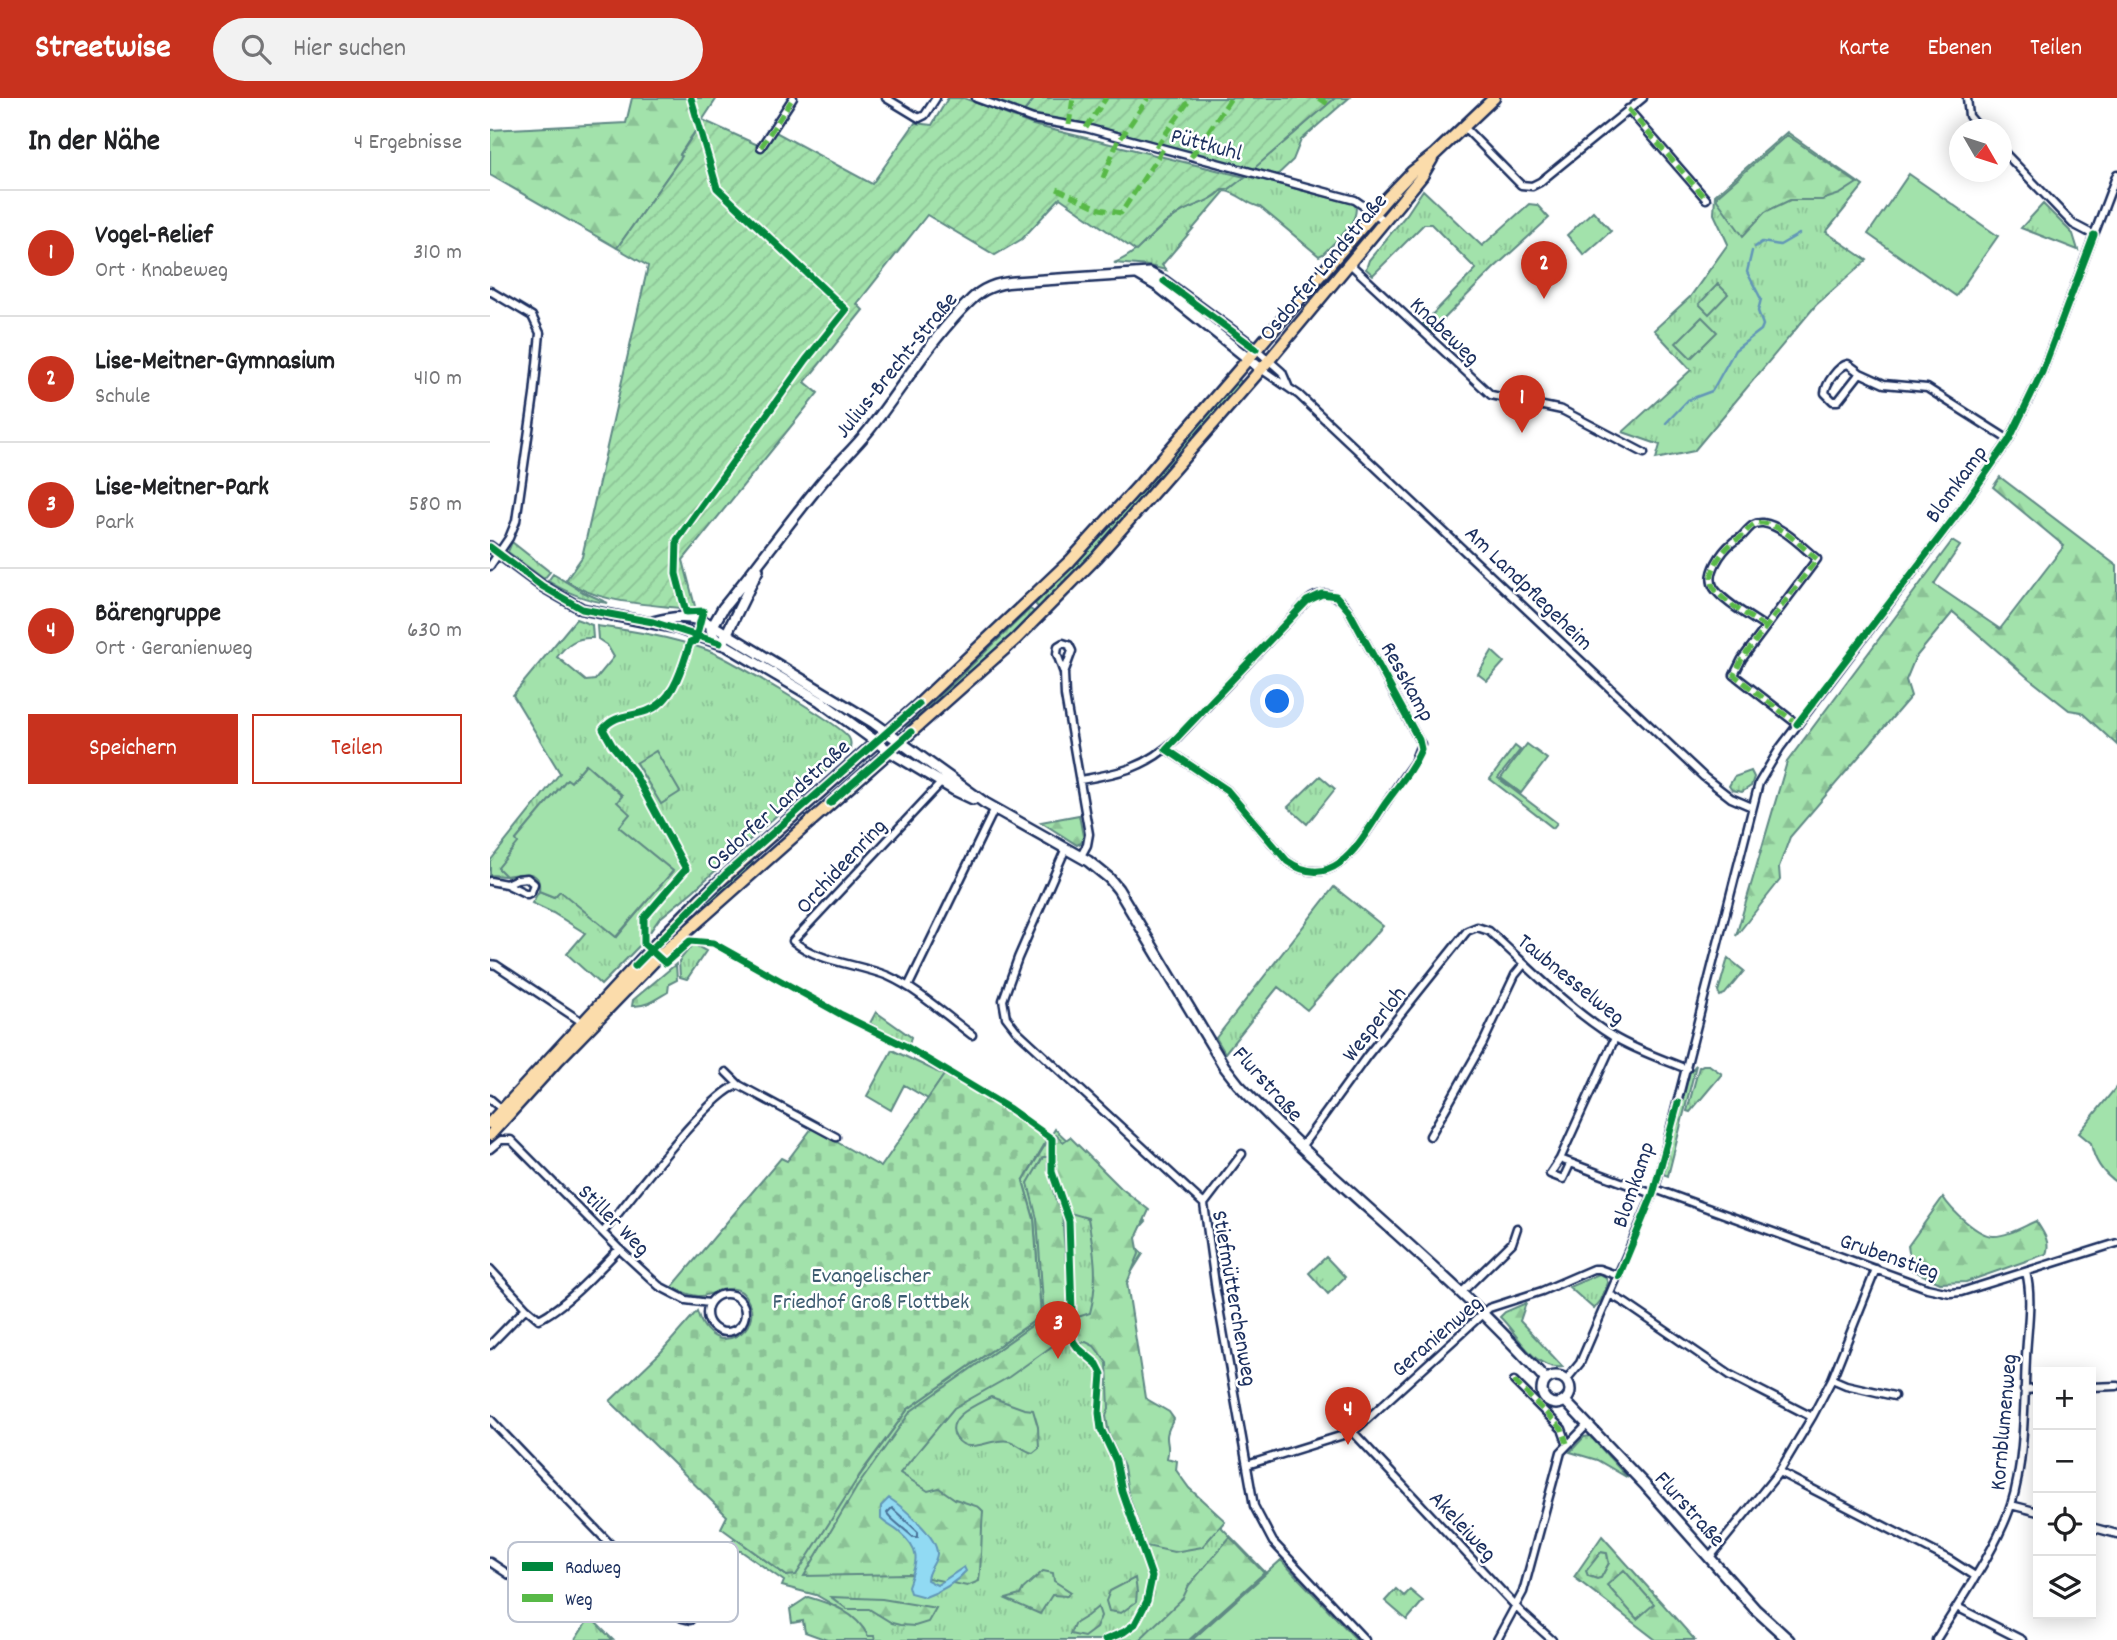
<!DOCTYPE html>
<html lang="de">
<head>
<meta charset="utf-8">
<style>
  :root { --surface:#fff; --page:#f2f2f2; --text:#202124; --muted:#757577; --line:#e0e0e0; --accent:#c8321e }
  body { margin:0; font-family:Dekko,sans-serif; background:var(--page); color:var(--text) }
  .controls { position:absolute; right:21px; bottom:21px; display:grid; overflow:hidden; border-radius:0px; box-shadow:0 4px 18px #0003 }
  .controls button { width:63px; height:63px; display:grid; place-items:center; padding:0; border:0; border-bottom:2px solid var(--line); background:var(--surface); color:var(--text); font:35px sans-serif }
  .compass { position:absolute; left:1459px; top:21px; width:63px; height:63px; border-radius:50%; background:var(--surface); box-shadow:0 4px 18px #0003; rotate:129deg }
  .you { position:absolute; left:788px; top:604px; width:24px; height:24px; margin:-18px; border:5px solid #fff; border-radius:50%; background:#1a73e8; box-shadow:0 0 0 10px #1a73e833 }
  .badge { display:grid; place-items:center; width:46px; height:46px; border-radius:50%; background:var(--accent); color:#fff; font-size:23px; font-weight:700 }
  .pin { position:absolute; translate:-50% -58px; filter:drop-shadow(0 2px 4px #0008) }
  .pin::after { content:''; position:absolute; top:37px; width:24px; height:21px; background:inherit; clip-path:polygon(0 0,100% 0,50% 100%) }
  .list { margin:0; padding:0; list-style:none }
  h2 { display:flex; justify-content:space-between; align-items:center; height:91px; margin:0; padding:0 28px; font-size:30px }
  h2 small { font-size:23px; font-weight:400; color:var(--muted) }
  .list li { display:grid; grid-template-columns:46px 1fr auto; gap:21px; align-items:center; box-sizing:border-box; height:126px; padding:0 28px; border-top:2px solid var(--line) }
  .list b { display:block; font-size:26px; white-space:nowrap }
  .list p { margin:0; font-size:23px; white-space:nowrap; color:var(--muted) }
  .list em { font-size:23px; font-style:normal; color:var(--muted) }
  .actions { display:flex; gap:14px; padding:21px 28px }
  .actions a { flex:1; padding:16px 0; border:2px solid var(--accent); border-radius:0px; text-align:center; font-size:24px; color:var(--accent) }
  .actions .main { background:var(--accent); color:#fff }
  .icon { flex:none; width:38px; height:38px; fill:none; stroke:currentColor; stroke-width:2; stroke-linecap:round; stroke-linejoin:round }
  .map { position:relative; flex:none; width:1627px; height:1542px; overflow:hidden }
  header { display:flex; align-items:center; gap:42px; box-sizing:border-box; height:98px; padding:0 35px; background:var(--accent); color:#fff }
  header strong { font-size:33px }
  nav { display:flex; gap:38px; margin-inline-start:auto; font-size:24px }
  .search { width:490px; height:63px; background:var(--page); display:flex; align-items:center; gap:18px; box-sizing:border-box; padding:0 24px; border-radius:38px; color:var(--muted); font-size:26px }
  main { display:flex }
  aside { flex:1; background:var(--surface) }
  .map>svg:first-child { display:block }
</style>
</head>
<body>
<header>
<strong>Streetwise</strong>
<div class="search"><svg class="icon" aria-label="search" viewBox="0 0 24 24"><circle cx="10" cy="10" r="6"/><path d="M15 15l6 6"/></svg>Hier suchen</div>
<nav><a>Karte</a><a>Ebenen</a><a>Teilen</a></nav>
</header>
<main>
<aside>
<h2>In der Nähe<small>4 Ergebnisse</small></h2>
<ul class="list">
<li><span class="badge">1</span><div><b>Vogel-Relief</b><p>Ort · Knabeweg</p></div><em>310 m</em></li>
<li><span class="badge">2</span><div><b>Lise-Meitner-Gymnasium</b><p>Schule</p></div><em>410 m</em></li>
<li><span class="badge">3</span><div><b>Lise-Meitner-Park</b><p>Park</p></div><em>580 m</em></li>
<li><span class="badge">4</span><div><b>Bärengruppe</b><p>Ort · Geranienweg</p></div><em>630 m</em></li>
</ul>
<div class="actions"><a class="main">Speichern</a><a>Teilen</a></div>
</aside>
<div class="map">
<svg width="1627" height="1542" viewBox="0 0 1627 1542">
  <defs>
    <pattern id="grass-tufts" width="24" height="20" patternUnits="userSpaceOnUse" patternTransform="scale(1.75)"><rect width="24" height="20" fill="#a2e2ab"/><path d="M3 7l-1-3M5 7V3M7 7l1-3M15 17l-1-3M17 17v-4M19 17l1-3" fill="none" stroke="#8bc296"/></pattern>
    <pattern id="forest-firs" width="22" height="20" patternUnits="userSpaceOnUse" patternTransform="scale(1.75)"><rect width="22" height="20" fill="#a2e2ab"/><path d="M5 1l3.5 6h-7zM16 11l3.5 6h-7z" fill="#8bc296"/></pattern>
    <pattern id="cemetery-stones" width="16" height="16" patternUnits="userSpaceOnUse" patternTransform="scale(1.75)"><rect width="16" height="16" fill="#a2e2ab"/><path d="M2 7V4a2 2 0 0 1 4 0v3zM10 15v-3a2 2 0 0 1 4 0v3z" fill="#8bc296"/></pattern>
    <pattern id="garden-furrows" width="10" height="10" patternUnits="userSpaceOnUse" patternTransform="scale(1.75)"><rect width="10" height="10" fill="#a2e2ab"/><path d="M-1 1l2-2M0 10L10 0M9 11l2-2" fill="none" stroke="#8bc296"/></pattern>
  </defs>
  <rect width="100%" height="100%" fill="#fff"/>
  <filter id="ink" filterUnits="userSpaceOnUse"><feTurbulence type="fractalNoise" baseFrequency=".0143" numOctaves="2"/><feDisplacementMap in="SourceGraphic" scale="14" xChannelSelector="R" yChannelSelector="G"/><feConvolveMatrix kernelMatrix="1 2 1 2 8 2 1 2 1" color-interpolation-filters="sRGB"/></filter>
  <g filter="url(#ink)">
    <path fill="url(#grass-tufts)" stroke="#5e8884" stroke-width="2" d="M845 0H859L811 42 803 62 780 84 865 106C871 124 844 144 833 156L829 158 770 109C756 106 749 95 735 93L672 167 676 172 659 168 624 165C650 155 666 130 689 115 703 107 721 104 732 92L739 91Z
      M1297 34 1373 88 1336 134 1377 162 1326 207 1204 353 1166 361 1170 347 1133 334 1201 272 1164 232 1200 199 1238 146 1224 116 1225 97Z
      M933 92 992 148 1039 106 1047 107 1059 120 1003 171 941 234 933 226 986 171 941 126H934L883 177 876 171 879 162 917 116Z
      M1553 106 1583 136 1588 152 1531 130Z
      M882 127V131L791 241 790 240 816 209 839 176Z
      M748 281 752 284 617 442 550 511 545 506 612 438Z
      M22 444 60 474 54 481 18 454Z
      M63 476 93 494 118 505C97 503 76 494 58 483Z
      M540 511 546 515 419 630 416 628C459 590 499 550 540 511Z
      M86 521 102 527 103 540C86 539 77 546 67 559L96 583 105 582 124 559 117 547 108 541 107 528C144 533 181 539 217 552 236 559 352 627 359 640 362 645 360 646 360 651L203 793 169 821 153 844 111 887 77 856 95 835 63 815 42 805 49 793 64 799 70 792 127 839 182 773 128 729 127 704 132 697 96 666 81 684 77 681 26 742 29 745 8 770 16 778 0 777V763L70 675 23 597Z
      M1002 553 1014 564 997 583 988 576Z
      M1261 673 1264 679 1261 688 1252 694 1242 692 1239 688 1244 679Z
      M830 678 845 691 817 726 798 709Z
      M262 765H266L168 853 167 852 253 768Z
      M844 789 893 828 817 912 788 889 735 955 726 940Z
      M203 846 216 853 197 881 190 879 189 863Z
      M1238 860 1254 873 1235 896 1230 898 1228 894Z
      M386 914 421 939 419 947 380 925Z
      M402 952 454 977 438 1001 414 987 401 1012 377 998Z
      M1206 967 1178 1078 1173 1076 1200 974Z
      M1213 967H1219L1232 976 1200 1014 1197 1013 1209 969Z
      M565 1031 616 1079 613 1083 656 1123 639 1142 653 1156 634 1186 662 1358 776 1475 702 1542H356L354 1513 326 1497 292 1488 294 1483 251 1453H245L203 1500 220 1518 213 1522 205 1508 191 1499 245 1440 297 1478 418 1311 551 1218 544 1121 533 1083Z
      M836 1159 855 1179 838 1196 819 1175Z
      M1109 1176 1115 1178 1118 1185 1111 1202 1104 1211 1079 1189Z
      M1100 1338 1138 1380 1107 1362 1080 1354 1094 1339Z
      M1111 1454 1117 1455 1119 1465 1111 1480 1107 1481 1098 1478 1096 1473Z
      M906 1491 914 1498 920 1492 933 1503 917 1522 895 1503Z
      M100 1519 123 1542H85Z"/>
    <path fill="url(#forest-firs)" stroke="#5e8884" stroke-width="2" fill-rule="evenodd" d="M142 0H227L190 56 192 58 127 150 0 77V32L136 25Z
      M1297 37 1367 85 1350 96 1332 102H1300L1275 114 1253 138 1227 102V98Z
      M1510 379 1627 468V647L1591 614 1579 612 1536 578 1463 514 1425 560 1416 582 1421 598 1300 739 1289 769 1290 782 1246 838 1297 664 1462 443 1470 448 1444 486 1510 531 1574 448 1503 389Z
      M589 717 593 738H595L591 745 587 747 551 724Z
      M186 866 187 882 179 886 178 894C166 901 156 909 142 908L143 902Z
      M566 1037 573 1044 580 1039 631 1090 659 1112 646 1140 649 1156 637 1185 655 1300 679 1314 684 1321C670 1344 682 1342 677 1360L687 1363 686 1372 699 1390 735 1423 712 1449 684 1454 656 1448 638 1395 634 1369 619 1337 616 1318 619 1310 617 1265 604 1248 596 1244 586 1245 585 1220 600 1215C609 1180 604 1154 598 1120L580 1115 564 1072V1040Z
      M553 1059H558L557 1070 565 1100 572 1115 579 1207V1226L575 1239 519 1279 464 1310 410 1375 438 1393 449 1390 465 1401 489 1409 493 1413C491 1436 492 1459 489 1483L477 1488 419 1476 314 1478 367 1389 421 1313 554 1219 547 1121 538 1085Z
      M1453 1099C1461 1112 1489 1139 1504 1138 1518 1138 1534 1128 1546 1123 1553 1134 1561 1144 1556 1156L1476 1184 1450 1185 1422 1172 1418 1148Z
      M1036 1205 1030 1223 1073 1269C1044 1273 1028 1236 1010 1219L1015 1214Z
      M501 1299 534 1311 543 1312 548 1329 549 1350 543 1355C534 1353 527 1345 519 1343 506 1340 492 1349 480 1348 474 1348 469 1344 466 1340 453 1319 488 1306 501 1299Z
      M1112 1438 1205 1542H1166L1084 1479ZM1111 1454 1117 1455 1119 1465 1111 1480 1107 1481 1098 1478 1096 1473Z
      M740 1439 774 1475 699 1542H649L693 1500 699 1487Z
      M553 1473 563 1475 564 1483 581 1494 577 1498 562 1497 550 1516 516 1501 530 1497 533 1491Z
      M645 1480 647 1494 646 1504 631 1515 619 1513 616 1503 620 1493Z
      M318 1499C342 1506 366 1514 378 1538H384L385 1542H337L315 1534 313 1523 302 1525 300 1511Z
      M341 1499 392 1501 446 1510 438 1524 425 1528 410 1527 402 1525 379 1511H357Z
      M608 1509 611 1518 606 1530 594 1539 580 1536 584 1526 597 1518Z"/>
    <path fill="url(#cemetery-stones)" stroke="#5e8884" stroke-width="2" d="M454 977 518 1013 557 1042 533 1083 544 1121 551 1218 418 1311 373 1372 306 1477 297 1478 231 1430 237 1418 120 1303 171 1254 207 1213C212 1231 226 1248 246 1238 253 1235 258 1229 260 1222 263 1214 261 1208 257 1201 246 1179 224 1199 208 1198 199 1198 190 1192 182 1189L291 1060 297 1063 322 1030 391 1069Z"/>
    <path fill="url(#garden-furrows)" stroke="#5e8884" stroke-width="2" d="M458 0H474L543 27 755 79 739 91 732 92C722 103 706 106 693 113 675 123 660 139 646 153L570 100 532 141 505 157 437 117 367 206 373 212 315 284 328 295 193 462 206 512C166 506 109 507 76 482L92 459 158 168 127 150 192 58 190 57 213 22 270 48 282 32 382 86 425 25 442 27Z
      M545 0H845L760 74 596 30 531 17Z"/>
    <path fill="#a2e2ab" stroke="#5e8884" stroke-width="2" d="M486 0H545L531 17Z
      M1419 76 1508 138 1466 198 1378 136Z
      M1103 113 1121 133 1094 157 1077 137Z
      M1228 186 1238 196 1219 216 1209 206Z
      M1212 219 1227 234 1201 260 1186 245Z
      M1037 646 1057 661 1031 695 1011 680Z
      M1025 648 1030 652 1008 680 1067 725 1063 730 1000 681Z
      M166 653 190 694 171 706 146 665Z
      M96 666 132 698 127 704 140 716 129 729 183 773 126 839 70 793 64 799 49 793C52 770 32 775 16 778L8 770 28 745 26 742 77 681 81 684Z
      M1627 988V1085C1612 1075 1604 1063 1601 1045L1589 1035Z
      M791 1462 867 1542H702Z
      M1134 1472 1164 1506 1147 1521 1117 1487Z"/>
    <path fill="#91daf3" stroke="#6296b7" stroke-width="2" d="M399 1400C413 1409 448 1439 447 1456 446 1466 437 1472 437 1482L447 1487 474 1469 476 1473C465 1485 450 1494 435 1499L420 1495 418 1488C427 1463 432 1454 409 1434 403 1429 397 1427 391 1421V1408Z"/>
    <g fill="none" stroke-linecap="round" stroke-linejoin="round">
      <path stroke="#4a739a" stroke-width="2" d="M402 1410 428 1434V1439H423C417 1433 400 1421 397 1415Z"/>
      <path stroke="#6296b7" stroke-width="2.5" d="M1265 149 1272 144 1290 147 1309 136
        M1176 325 1198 302 1222 293 1245 252 1271 232 1273 227 1268 213 1271 201 1257 174 1262 153"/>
      <g stroke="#1b2f5e" stroke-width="11">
        <path id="street" d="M396 0 429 20 435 17 446 0
          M486 0 543 21 596 30 865 102 895 123
          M1477 0 1479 18 1491 32
          M1138 11 1216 101
          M973 28 1031 87 1042 88 1050 84 1153 0
          M271 49 303 0
          M1512 52 1583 126 1604 137
          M859 165 1001 297 1072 312 1154 355
          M0 193 42 218 50 235 44 297 26 423 19 440 0 468
          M766 251 792 274 798 288
          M771 271 809 297 1214 679 1241 700 1262 709
          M1370 275 1348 303H1343L1335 295C1336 285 1348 268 1358 266L1370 275 1394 286 1437 290 1519 342
          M1275 529C1261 519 1233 504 1224 490 1215 476 1232 453 1243 444 1247 441 1248 442 1252 438 1259 431 1262 424 1273 425 1293 428 1312 449 1327 461L1252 561 1244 577 1307 626
          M574 575 567 556 568 548 573 545 579 547 582 553 574 575 575 598 599 736 597 747 591 758
          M590 682C630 675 657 670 687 640L817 503C834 490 848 496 859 513L931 646 924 664C913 680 901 697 890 714 868 747 843 795 797 763L737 692 676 651
          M451 685 303 843C330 865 366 865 398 878 429 892 455 917 482 937
          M576 750 528 860 513 902 516 919 526 932 714 1106 726 1193 764 1408 783 1444 875 1542
          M0 783 16 786 37 796 41 794 44 786 37 780 27 781 16 786
          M0 866 6 867 95 926
          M418 889 505 710
          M236 974 249 987 346 1039
          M0 1001 14 1013
          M940 1038 993 945 1025 877 1034 866
          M811 1049 877 958 977 833 987 829 999 833C1039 869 1076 909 1122 938 1145 952 1172 961 1197 971
          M0 1051 11 1042H21L129 1151 169 1188 196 1202 219 1205
          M1070 1061 1163 1096
          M1080 1066 1073 1081 1060 1076 1070 1061 1125 940
          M1165 1091 1437 1190 1460 1195 1471 1194 1627 1145
          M714 1106 752 1056
          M113 1134C136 1107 221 992 249 987
          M0 1171 36 1210
          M971 1195 1022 1145 1027 1130
          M217 1215a19 19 0 1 1 38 0a19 19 0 1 1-38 0Z
          M1121 1197 1135 1205 1240 1277 1322 1319
          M0 1247 36 1210 49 1221C76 1208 108 1173 129 1151
          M1342 1281 1356 1287 1404 1298
          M1076 1282 1090 1265 1165 1091 1269 685 1290 650 1471 411 1519 342 1552 274 1627 76
          M1024 1283 1072 1331 1077 1345
          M1601 1289 1627 1288
          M1534 1292 1548 1291
          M0 1321C63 1388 128 1454 192 1520L200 1522 204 1517 203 1511 192 1506 179 1507
          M863 1334 1032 1515 1062 1542
          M757 1367 863 1334 999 1210 1052 1193 1103 1171H1109L1129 1178
          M1289 1374 1460 1462 1485 1478
          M1521 1407 1548 1414
          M1601 1429 1627 1436
          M1220 1459 1289 1374 1322 1319 1342 1281 1386 1171
          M0 1464 80 1517 90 1514 139 1466
          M1467 1509 1532 1542
          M1007 1542 1033 1494 1071 1354 1098 1326
          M1446 1542C1470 1503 1507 1450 1521 1407 1535 1365 1534 1303 1536 1259 1537 1232 1543 1200 1536 1174"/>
      </g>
      <g stroke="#1b2f5e" stroke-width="14">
        <path id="secondary" d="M647 176 669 189 771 271
          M0 449 52 488 92 511 186 530 237 548 330 603 399 653 464 692 483 701
          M163 524C184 518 201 517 222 527L384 625 495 705 598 763 619 780 628 791 734 968 748 986C846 1090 962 1175 1056 1282
          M234 541 268 472
          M230 545 223 538 221 531 233 510C267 469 298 425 332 384 347 366 364 351 379 332 413 289 441 240 481 202 493 190 507 185 524 184L659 175 674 183 766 251
          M1052 1292a14 14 0 1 1 28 0a14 14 0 1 1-28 0Z
          M1075 1303 1156 1388 1265 1511 1299 1542"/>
      </g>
      <g stroke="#1b2f5e" stroke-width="15">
        <path id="primary" d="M0 1025 160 852 211 800 429 606 580 463 651 385 898 99 922 74 944 57 1004 0
          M0 1037 69 961 168 859 526 541 607 459 780 261 932 78 942 61"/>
      </g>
      <use href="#street" stroke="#fff" stroke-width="6"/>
      <use href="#secondary" stroke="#fff" stroke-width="9"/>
      <use href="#primary" stroke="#fbdcab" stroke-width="10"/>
      <path stroke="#58b947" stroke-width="5" stroke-dasharray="10 5" stroke-linecap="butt" d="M829 0 838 6
        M1138 11 1216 101
        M579 27 583 0
        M596 30 616 0
        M631 40 658 0
        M271 49 303 0
        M666 49 701 0
        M701 59 741 0
        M613 80 629 40
        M567 91 610 111 631 115 673 51
        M1275 529C1261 519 1233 504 1224 490 1215 476 1232 453 1243 444 1247 441 1248 442 1252 438 1259 431 1262 424 1273 425 1293 428 1312 449 1327 461L1252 561 1244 577 1307 626
        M1024 1283 1072 1331 1077 1345"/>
      <g stroke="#fff" stroke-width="11">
        <path id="cycleway" d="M201 0 227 90 356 212 316 262 187 442 186 476 196 514 213 513 205 543 200 545C192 569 184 604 157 613 140 619 125 616 113 631L122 647 143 673 196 771 154 820V846L175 865 200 843 223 845 352 917 415 948 520 1011 562 1041V1074L579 1123 583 1243 588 1250 607 1266 612 1276 609 1315 611 1331 626 1363 632 1393 662 1479 657 1503 645 1526 634 1534 615 1542
          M674 183 766 251
          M0 449 52 488 92 511 163 524 230 545
          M832 496 846 498 859 513 929 642 931 651C923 671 907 689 895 706 872 740 846 797 797 763L737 692 676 651 817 503Z
          M1307 626 1471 411 1519 342 1552 274 1604 137
          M340 705 421 634
          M145 868 236 776 429 606
          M1129 1178 1163 1096 1188 1005"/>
      </g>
      <use href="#cycleway" stroke="#00873e" stroke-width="7"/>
    </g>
  </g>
  <g text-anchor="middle" stroke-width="5" stroke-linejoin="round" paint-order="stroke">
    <g font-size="23" fill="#1b2f5e" stroke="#fff">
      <text transform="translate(717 45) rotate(15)" y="8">Püttkuhl</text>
      <text transform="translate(832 168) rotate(-50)" y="8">Osdorfer Landstraße</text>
      <text transform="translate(956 232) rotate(44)" y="8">Knabeweg</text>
      <text transform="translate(405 266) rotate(-51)" y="8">Julius-Brecht-Straße</text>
      <text transform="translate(1465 385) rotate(-54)" y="8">Blomkamp</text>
      <text transform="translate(1040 489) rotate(44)" y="8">Am Landpflegeheim</text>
      <text transform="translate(919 583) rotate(61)" y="8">Resskamp</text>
      <text transform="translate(287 706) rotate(-42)" y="8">Osdorfer Landstraße</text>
      <text transform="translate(350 767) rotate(-47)" y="8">Orchideenring</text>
      <text transform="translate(1082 880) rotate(39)" y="8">Taubnesselweg</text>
      <text transform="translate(883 925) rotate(-52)" y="8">Wesperloh</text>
      <text transform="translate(779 985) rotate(48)" y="8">Flurstraße</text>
      <text transform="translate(1142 1086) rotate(-71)" y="8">Blomkamp</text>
      <text transform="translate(125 1121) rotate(45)" y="8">Stiller Weg</text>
      <text transform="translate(1400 1157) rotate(19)" y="8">Grubenstieg</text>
      <text transform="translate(746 1200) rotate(80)" y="8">Stiefmütterchenweg</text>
      <text transform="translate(946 1237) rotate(-41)" y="8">Geranienweg</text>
      <text transform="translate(1512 1324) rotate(-85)" y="8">Kornblumenweg</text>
      <text transform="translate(1201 1410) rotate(48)" y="8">Flurstraße</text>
      <text transform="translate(974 1427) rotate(47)" y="8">Akeleiweg</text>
    </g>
    <g font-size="23" fill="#3d5c71" stroke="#fff">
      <text x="381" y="1184">Evangelischer<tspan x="381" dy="26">Friedhof Groß Flottbek</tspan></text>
    </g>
  </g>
  <rect x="18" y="1444" width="230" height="80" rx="10" fill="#fff" stroke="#bbc1cf" stroke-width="2"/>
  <rect x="32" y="1464" width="31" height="9" fill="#00873e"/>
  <rect x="32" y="1496" width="31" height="8" fill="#58b947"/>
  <g font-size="19" fill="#1b2f5e">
    <text x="75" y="1475">Radweg</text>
    <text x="75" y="1507">Weg</text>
  </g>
</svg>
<div class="controls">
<button>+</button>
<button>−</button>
<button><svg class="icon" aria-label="locate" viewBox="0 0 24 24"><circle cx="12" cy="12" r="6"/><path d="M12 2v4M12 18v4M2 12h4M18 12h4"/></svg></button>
<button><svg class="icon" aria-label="layers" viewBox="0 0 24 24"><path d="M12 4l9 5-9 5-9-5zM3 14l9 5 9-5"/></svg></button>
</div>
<svg class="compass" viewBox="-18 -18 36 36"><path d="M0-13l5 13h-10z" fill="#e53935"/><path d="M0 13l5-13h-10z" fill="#757577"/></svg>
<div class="you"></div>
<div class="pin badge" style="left:1032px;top:335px">1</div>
<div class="pin badge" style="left:1054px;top:201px">2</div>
<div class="pin badge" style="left:568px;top:1261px">3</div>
<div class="pin badge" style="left:858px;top:1347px">4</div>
</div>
</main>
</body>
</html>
